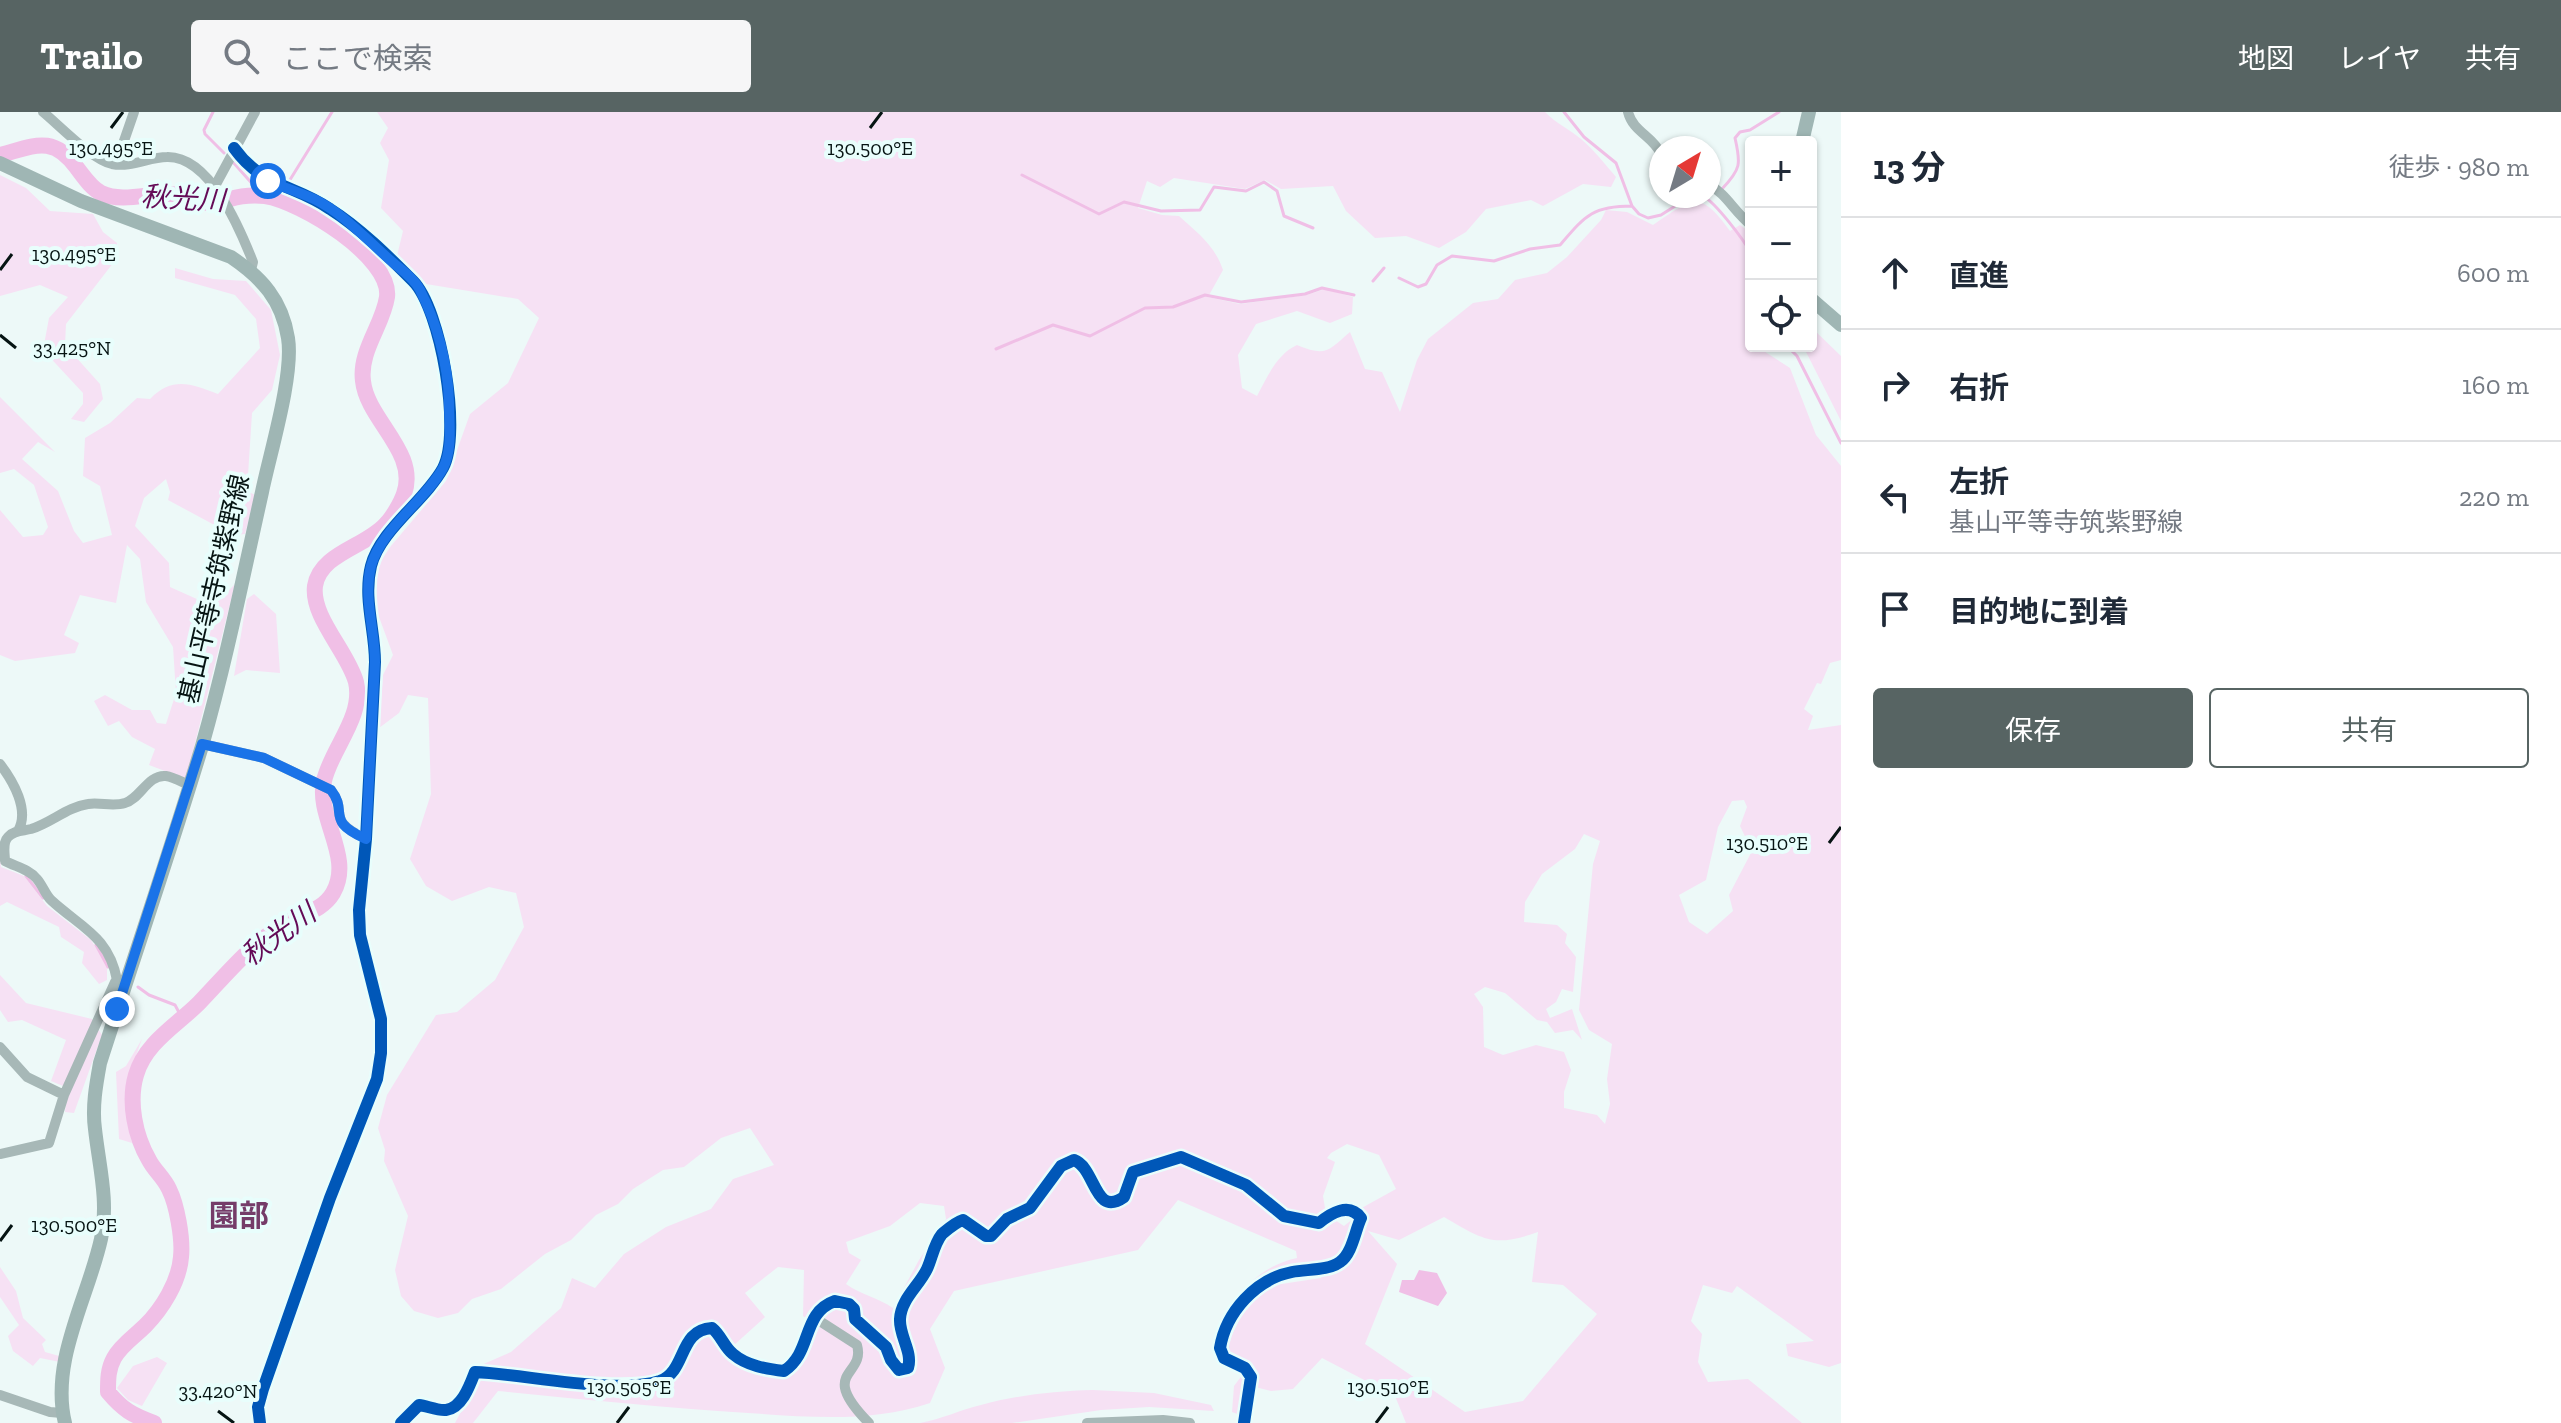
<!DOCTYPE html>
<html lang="ja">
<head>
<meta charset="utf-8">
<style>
  :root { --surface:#fff; --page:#f6f6f7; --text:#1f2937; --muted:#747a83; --line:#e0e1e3; --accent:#576463 }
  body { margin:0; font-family:"Zilla Slab","Noto Sans JP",serif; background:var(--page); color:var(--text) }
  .controls { position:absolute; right:24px; top:24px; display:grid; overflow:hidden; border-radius:8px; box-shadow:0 2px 6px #0004 }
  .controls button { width:72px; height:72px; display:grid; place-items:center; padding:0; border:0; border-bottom:2px solid var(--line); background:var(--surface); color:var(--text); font:40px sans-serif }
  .compass { position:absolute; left:1649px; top:24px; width:72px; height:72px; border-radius:50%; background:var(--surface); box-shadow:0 2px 6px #0004; rotate:38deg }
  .stop { position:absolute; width:24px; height:24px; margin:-18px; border:6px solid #1a73e8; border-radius:50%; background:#fff }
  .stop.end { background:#1a73e8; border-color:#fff; box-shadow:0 2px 8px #0008 }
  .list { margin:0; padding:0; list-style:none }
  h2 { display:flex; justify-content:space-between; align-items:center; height:104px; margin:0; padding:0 32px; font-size:34px }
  h2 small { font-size:26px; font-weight:400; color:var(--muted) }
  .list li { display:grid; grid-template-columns:52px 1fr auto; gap:24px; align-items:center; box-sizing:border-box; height:112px; padding:0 32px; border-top:2px solid var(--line) }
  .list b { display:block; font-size:30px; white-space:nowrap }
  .list p { margin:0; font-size:26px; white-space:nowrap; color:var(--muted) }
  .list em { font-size:26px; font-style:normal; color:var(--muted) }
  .actions { display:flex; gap:16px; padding:24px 32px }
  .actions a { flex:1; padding:18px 0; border:2px solid var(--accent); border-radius:8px; text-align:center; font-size:28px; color:var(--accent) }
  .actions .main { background:var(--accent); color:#fff }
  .icon { flex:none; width:44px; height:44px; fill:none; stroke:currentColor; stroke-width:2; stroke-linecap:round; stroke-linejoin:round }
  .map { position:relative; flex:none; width:1841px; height:1311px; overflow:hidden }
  header { display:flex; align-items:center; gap:48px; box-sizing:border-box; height:112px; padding:0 40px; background:var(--accent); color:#fff }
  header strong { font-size:38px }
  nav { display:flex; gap:44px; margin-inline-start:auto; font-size:28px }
  .search { width:560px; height:72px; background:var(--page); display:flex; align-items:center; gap:20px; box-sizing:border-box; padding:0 28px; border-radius:8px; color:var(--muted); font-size:30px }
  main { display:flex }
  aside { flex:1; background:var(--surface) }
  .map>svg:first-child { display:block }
</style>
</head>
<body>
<header>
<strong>Trailo</strong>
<div class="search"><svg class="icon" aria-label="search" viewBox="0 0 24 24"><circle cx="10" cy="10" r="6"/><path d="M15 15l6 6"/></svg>ここで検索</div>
<nav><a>地図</a><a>レイヤ</a><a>共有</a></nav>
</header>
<main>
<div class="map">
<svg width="1841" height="1311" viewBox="0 0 1841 1311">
  <rect width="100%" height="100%" fill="#edf9f8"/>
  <path fill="#f6e1f4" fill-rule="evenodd" d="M377 0H1545C1557 12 1569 17 1581 27 1594 38 1605 52 1616 65L1611 75 1583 72 1543 94 1531 88 1486 97 1466 120 1439 136 1406 124 1375 126 1346 99 1333 74 1281 77 1265 68 1245 77 1174 66 1160 75 1147 69 1138 96 1162 103 1179 104C1198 121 1215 134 1223 158L1208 185 1240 192 1307 183 1325 177 1353 185 1352 202 1330 211 1297 199 1256 212 1238 243 1242 276 1257 284C1267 265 1277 242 1297 233 1326 245 1328 239 1350 220L1365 257 1382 260 1400 300 1417 248 1428 227 1473 191 1498 187 1515 168 1547 161 1567 145 1601 108 1606 98 1627 100 1653 113C1692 87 1699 76 1730 119L1740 113 1751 121 1749 211 1751 234H1756L1790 256 1816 323 1841 354V548L1830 551 1821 572 1817 571 1804 597 1813 604 1808 618 1841 613V1251L1829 1255 1788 1244 1786 1232 1814 1229 1737 1174 1732 1181 1703 1173 1691 1209 1702 1222 1698 1250 1708 1270 1748 1267 1802 1311H1406L1395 1284 1322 1246 1293 1277 1271 1279 1247 1273 1240 1303 1232 1300 1234 1274 1249 1254 1229 1242 1226 1235 1243 1200 1268 1174 1321 1166 1331 1149 1286 1156 1251 1174 1229 1201C1244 1172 1265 1153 1297 1146L1296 1139 1178 1088 1138 1138 954 1179 930 1217 945 1256 930 1291C871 1311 809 1305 748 1301 664 1296 581 1287 498 1279L473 1311H455L476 1271 479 1254 511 1240 561 1196 572 1166 595 1176 624 1142 666 1115 711 1097 733 1067 774 1053 750 1016 721 1026 684 1055 663 1058 633 1077 618 1092 596 1103 571 1128 545 1142 501 1177 472 1187 458 1201 438 1206 414 1199 401 1184 395 1158 408 1104 384 1049 385 1038 378 1016 387 983 436 903 457 900 495 868 524 815 516 781 489 775 452 789 426 774 410 747 431 682 428 586 408 583 399 601 379 616 383 563 393 543 375 494 376 456 391 434 446 369 470 302 508 271 539 206 518 187 426 172 396 148 403 119 381 96 389 48 380 31 388 16ZM1744 688 1747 695 1740 714 1752 739 1729 783 1733 799 1707 822 1689 810 1679 783 1706 768 1718 715 1732 689ZM1584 722 1600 729 1593 752 1579 898 1589 918 1612 932 1607 967 1610 992 1605 1012 1597 1003 1564 996V980L1571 958 1564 940 1536 933 1503 943 1484 935 1483 895 1474 882 1485 875 1505 881 1537 908 1547 910 1555 921 1573 918 1582 928 1572 897 1550 906 1546 897 1556 890 1562 877 1573 880 1576 845 1565 831 1567 822 1557 813 1524 810 1525 790 1542 762 1575 737ZM1347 1032 1379 1043 1396 1077 1358 1098 1354 1106 1344 1114 1326 1102 1323 1084 1335 1050 1327 1046 1331 1041ZM920 1091 944 1094 946 1107 919 1148 893 1196C877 1185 861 1183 846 1172L861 1148 849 1141 846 1130 890 1114ZM1444 1105C1484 1128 1493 1136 1538 1120L1532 1170 1563 1173 1597 1202 1523 1289 1465 1300 1365 1232 1397 1152 1368 1119 1399 1128ZM778 1155 804 1158 803 1204 815 1213C810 1225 805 1243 798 1254 781 1278 747 1246 733 1234L765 1205 745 1181Z
    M0 63 26 76 50 99 93 102 103 120 117 131V146L66 212 65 233 100 272 103 287 84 310 71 307 83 292V281L43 238 49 206 68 185 40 173 0 184Z
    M175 156 213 167 246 169 271 198 280 243 272 278 252 301 247 379 255 383 245 422 233 423 168 388 170 380 166 367 144 386 135 414 169 451 170 475 199 488 203 504 235 472 186 667 149 653 155 637 132 625 119 609 108 614 94 589 105 583 132 598H150L157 611 166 612 176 581 173 535 146 490 140 447 127 433 116 491 80 483 64 523 79 531 75 541 15 549 0 543V398L23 425 43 423 48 415 34 373 14 357 0 361V285L55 340 38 330 22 347 58 379 74 419 83 431 112 423 100 374 83 364 85 326 110 311 137 286 150 287C173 264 191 272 218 282L260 236 256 207 235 183 175 166Z
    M1811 215 1841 244V309L1803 234H1811Z
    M254 482 276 502 280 561 246 558 234 564 247 487Z
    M0 744 1 755 24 764 47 794 91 828 107 853V868L99 872 82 851 84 840 61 825 59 815 7 790 0 794Z
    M0 863 26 891 92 907 102 923 74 1001 65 1000 68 976 51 969 66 928 22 908 8 910 0 898Z
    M142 927C126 971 122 984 132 1031L119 1027 116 960 126 954Z
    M0 1155 16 1179 23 1206 46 1228 42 1232 45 1240 59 1244 60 1250 40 1246 33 1254 13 1239 8 1224 19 1213 0 1185Z
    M157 1245 167 1251 142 1294 128 1288 117 1276 133 1254Z
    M1093 1278 1154 1281 1211 1293 1214 1299 1149 1295 1101 1298 1012 1311H920C942 1307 960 1298 981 1293 1018 1283 1054 1279 1093 1278Z"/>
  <path fill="#f0bfe6" d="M1419 1158 1437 1161 1447 1181 1438 1194 1399 1180 1402 1168H1414Z"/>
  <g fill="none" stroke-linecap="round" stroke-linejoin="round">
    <path stroke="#f0bfe6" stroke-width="3" d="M213 0 204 18 205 22 224 41
      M1564 0 1584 25 1616 51 1632 94 1639 102 1648 106 1661 103 1691 84
      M232 49 263 84
      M1022 63 1099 102 1124 90 1161 99 1200 98 1214 75 1246 79 1264 70 1277 79 1284 104 1313 116
      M288 71 332 0
      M1722 77C1741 57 1741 52 1735 26L1740 20 1750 18 1779 0
      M1703 84C1716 91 1743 127 1751 141
      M280 89 283 82
      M1399 166 1418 175 1426 172 1437 153 1452 144 1494 149 1530 137 1560 133C1585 104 1592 94 1632 94
      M1373 169 1384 156
      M1787 234 1797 244 1841 331
      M996 237 1053 213 1090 224 1145 196 1173 195 1205 183 1241 190 1305 182 1322 176 1354 183
      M26 764 43 786
      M96 833 108 855
      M138 875 149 883 175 893 182 906"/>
    <path stroke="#f0bfe6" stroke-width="16" d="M0 43C34 34 53 22 77 56 84 65 91 76 101 81 122 91 149 81 171 82 186 82 200 91 214 92 221 92 223 89 230 87 240 84 255 83 265 84 300 89 392 145 387 185 383 213 359 239 363 269 367 308 419 340 404 382 401 391 392 406 386 412 366 435 320 441 315 474 311 505 348 540 356 570 364 605 331 637 324 669 316 706 354 745 333 781 321 801 300 801 282 813 250 833 225 864 199 891 177 913 145 931 136 963 128 990 135 1024 149 1048 154 1058 164 1066 169 1077 177 1093 183 1127 181 1145 179 1170 162 1197 145 1214 135 1224 121 1233 114 1246 108 1257 108 1267 108 1280 123 1298 132 1303 154 1311"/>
    <path stroke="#a7b8b7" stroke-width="10" d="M43 0C60 14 91 47 112 52 131 56 149 45 167 45 210 44 240 117 253 150L251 158
      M1628 0C1633 20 1653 24 1661 42
      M234 36C263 76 294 72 330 97 360 116 388 144 413 169 441 197 462 321 443 356 425 389 380 418 371 454 363 486 375 518 375 550L366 727 359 798 360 823 381 907V941L377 967 330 1086 263 1277 258 1295 260 1311
      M116 52 134 0
      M1709 73C1726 81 1735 101 1751 113
      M215 74 255 0
      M202 632 264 646 331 678C349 701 324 707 366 727
      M0 652C13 669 30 698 18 719
      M117 868C109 824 80 815 51 788 45 782 43 774 37 767 29 757 16 755 5 749 5 742 2 731 8 725 14 718 23 719 31 717 51 711 67 695 88 692 100 690 113 695 125 691 140 687 148 662 166 664 173 665 182 670 189 673
      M0 935 27 965 64 983
      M0 1042 49 1031 64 983 115 870 120 868
      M815 1206 857 1233C866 1265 817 1258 869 1311
      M0 1283 50 1300 62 1301
      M401 1311 419 1293C427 1294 438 1299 446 1298 462 1296 470 1273 475 1260 523 1262 618 1283 660 1269 687 1259 678 1218 712 1216 721 1223 724 1235 733 1242 747 1254 767 1257 784 1259 813 1240 801 1201 835 1189L849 1192 854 1197 855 1207 886 1235 891 1248 899 1258 908 1256C913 1240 899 1224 900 1207 901 1187 919 1174 927 1157 932 1146 934 1132 942 1122 948 1117 956 1110 963 1108L986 1124H991L1007 1107 1030 1096 1061 1054 1074 1048C1096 1056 1094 1106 1124 1085L1133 1060 1181 1045 1246 1073 1284 1104 1319 1111C1331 1101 1349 1090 1361 1106 1355 1119 1352 1142 1340 1150 1328 1159 1306 1157 1292 1160 1256 1167 1226 1200 1220 1236L1224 1246 1245 1256 1251 1265 1244 1311
      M1087 1311 1163 1308 1190 1311"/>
    <path stroke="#9fb6b4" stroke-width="14" d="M1802 30 1809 0
      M0 51 81 89 231 145C262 166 282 188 288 226 294 263 270 341 262 380 243 465 226 550 202 634 170 740 134 845 100 951 96 973 92 995 95 1017 99 1054 109 1089 101 1127 88 1186 50 1249 65 1311
      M1811 187 1841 213"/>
    <g stroke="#e8fefc" stroke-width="17">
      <path id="cycleway" d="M234 36C263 76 294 72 330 97 360 116 388 144 413 169 441 197 462 321 443 356 425 389 380 418 371 454 363 486 375 518 375 550L366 727 359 798 360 823 381 907V941L377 967 330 1086 263 1277 258 1295 260 1311
        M401 1311 419 1293C427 1294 438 1299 446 1298 462 1296 470 1273 475 1260 523 1262 618 1283 660 1269 687 1259 678 1218 712 1216 721 1223 724 1235 733 1242 747 1254 767 1257 784 1259 813 1240 801 1201 835 1189L849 1192 854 1197 855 1207 886 1235 891 1248 899 1258 908 1256C913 1240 899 1224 900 1207 901 1187 919 1174 927 1157 932 1146 934 1132 942 1122 948 1117 956 1110 963 1108L986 1124H991L1007 1107 1030 1096 1061 1054 1074 1048C1096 1056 1094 1106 1124 1085L1133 1060 1181 1045 1246 1073 1284 1104 1319 1111C1331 1101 1349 1090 1361 1106 1355 1119 1352 1142 1340 1150 1328 1159 1306 1157 1292 1160 1256 1167 1226 1200 1220 1236L1224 1246 1245 1256 1251 1265 1244 1311"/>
    </g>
    <use href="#cycleway" stroke="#0057b8" stroke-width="12"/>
  </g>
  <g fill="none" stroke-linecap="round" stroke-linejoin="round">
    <path stroke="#1a73e8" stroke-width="10" d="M117 897 202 632 264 646 331 678C349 701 324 708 366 727L375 550C375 518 363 486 371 454 381 417 425 389 443 356 453 337 449 310 449 290 448 252 437 211 420 178 414 166 400 157 390 148 366 127 343 101 314 87 299 80 283 75 268 69"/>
  </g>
  <path fill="none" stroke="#061413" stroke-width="3" d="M111 16 123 0M870 16 882 0M0 158 12 142M0 223 16 236M1829 731 1841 715M0 1129 12 1113M218 1299 234 1311M617 1311 629 1295M1376 1311 1388 1295"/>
  <g text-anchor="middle" stroke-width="8" stroke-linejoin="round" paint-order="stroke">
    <g font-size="26" fill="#061413" stroke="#e8fefc">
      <text transform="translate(214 477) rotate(-77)" y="9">基山平等寺筑紫野線</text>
    </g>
    <g font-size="28" font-style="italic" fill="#640b57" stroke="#e8fefc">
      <text transform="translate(183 86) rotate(3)" y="10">秋光川</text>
      <text transform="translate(278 822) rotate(-36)" y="10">秋光川</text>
    </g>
    <g font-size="30" font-weight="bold" fill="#753c69" stroke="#e8fefc">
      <text x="239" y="1114">園部</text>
    </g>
  </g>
  <g font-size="20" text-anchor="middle" fill="#061413" stroke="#e8fefc" stroke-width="8" stroke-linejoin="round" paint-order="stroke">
    <text x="111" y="43">130.495°E</text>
    <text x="870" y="43">130.500°E</text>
    <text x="74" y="149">130.495°E</text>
    <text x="72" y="243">33.425°N</text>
    <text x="1767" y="738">130.510°E</text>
    <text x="74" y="1120">130.500°E</text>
    <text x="629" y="1282">130.505°E</text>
    <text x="1388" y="1282">130.510°E</text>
    <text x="218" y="1286">33.420°N</text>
  </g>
</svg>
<div class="controls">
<button>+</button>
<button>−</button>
<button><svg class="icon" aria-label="locate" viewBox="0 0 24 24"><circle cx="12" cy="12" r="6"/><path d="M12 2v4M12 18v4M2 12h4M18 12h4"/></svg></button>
</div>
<svg class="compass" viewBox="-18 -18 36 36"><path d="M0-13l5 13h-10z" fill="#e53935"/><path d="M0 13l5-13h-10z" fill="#747a83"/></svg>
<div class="stop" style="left:268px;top:69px"></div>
<div class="stop end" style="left:117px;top:897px"></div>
</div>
<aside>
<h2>13 分<small>徒歩 · 980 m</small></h2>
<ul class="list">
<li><svg class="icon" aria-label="ahead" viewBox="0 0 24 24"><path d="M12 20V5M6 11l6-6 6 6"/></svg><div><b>直進</b></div><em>600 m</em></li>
<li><svg class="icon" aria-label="right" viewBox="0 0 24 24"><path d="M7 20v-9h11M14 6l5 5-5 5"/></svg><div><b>右折</b></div><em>160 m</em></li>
<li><svg class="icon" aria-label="left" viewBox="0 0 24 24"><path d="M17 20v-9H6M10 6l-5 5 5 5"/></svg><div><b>左折</b><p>基山平等寺筑紫野線</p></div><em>220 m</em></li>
<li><svg class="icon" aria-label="arrive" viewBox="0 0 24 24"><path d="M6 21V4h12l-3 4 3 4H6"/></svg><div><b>目的地に到着</b></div></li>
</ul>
<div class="actions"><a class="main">保存</a><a>共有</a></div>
</aside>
</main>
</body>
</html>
